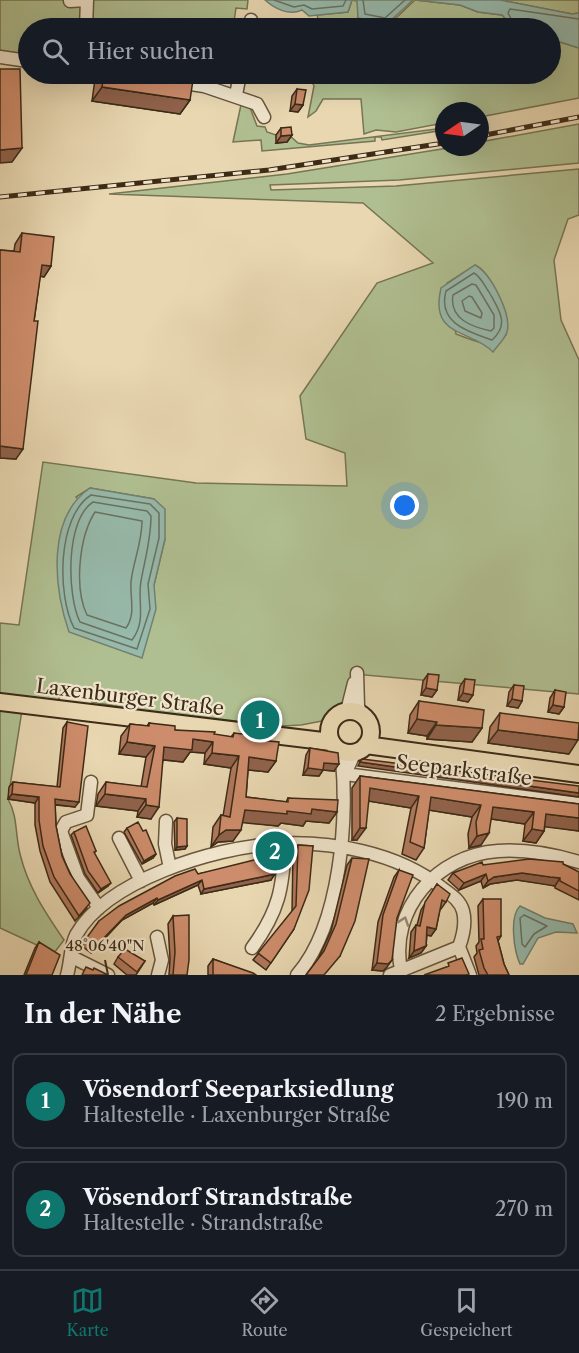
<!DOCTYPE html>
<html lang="de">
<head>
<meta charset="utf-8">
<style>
  :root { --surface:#171b24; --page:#242831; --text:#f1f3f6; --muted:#9ea1a6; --line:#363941; --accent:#0f766e }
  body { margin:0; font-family:"Libre Caslon Text",serif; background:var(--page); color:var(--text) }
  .compass { position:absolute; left:435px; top:102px; width:54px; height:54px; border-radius:50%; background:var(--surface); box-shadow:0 6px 24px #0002; rotate:257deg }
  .you { position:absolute; left:405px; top:506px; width:21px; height:21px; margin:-15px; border:4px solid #fff; border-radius:50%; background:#1a73e8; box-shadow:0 0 0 9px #1a73e833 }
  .badge { display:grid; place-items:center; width:39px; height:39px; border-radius:50%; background:var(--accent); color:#fff; font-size:20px; font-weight:700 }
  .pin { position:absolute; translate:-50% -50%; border:3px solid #fff; box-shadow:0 2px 6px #0006 }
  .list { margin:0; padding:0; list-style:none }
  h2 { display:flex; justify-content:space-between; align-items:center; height:78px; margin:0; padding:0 24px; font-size:26px }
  h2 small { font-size:20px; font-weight:400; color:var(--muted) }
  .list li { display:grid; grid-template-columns:39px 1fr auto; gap:18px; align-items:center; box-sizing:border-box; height:96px; margin:0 12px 12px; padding:0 12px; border:2px solid var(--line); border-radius:12px }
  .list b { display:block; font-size:22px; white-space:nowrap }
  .list p { margin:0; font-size:20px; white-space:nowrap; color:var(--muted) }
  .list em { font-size:20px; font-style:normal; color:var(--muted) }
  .icon { flex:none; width:33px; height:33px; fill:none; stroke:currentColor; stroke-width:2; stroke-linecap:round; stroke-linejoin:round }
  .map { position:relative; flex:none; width:579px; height:975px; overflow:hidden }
  .search { position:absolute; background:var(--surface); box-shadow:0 6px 24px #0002; left:18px; right:18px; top:18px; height:66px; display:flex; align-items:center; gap:15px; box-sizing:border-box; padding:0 21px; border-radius:33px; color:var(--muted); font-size:22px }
  .sheet { height:294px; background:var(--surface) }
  nav { display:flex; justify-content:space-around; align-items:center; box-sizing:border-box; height:84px; border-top:2px solid var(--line); background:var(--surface); font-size:16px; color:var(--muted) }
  nav a { display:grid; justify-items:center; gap:3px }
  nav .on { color:var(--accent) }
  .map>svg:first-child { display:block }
</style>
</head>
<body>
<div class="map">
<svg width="579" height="975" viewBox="0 0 579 975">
  <rect width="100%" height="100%" fill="#e8d7b1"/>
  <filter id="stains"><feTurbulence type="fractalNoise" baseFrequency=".00333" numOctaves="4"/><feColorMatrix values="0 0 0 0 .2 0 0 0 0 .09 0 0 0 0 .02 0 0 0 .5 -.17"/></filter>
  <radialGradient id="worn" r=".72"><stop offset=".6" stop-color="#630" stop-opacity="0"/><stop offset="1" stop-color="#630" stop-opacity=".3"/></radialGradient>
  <path fill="#b0bf91" stroke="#767554" stroke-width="1.5" fill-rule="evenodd" d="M0 0H248L247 9 236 8 233 28H28V56L0 53Z
    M352 0 358 1V18L397 17 415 0 460 5 478 12 502 15 514 28H317L320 26 317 15 348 12Z
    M500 0H579V13L572 14Z
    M551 34 557 41 579 48V98L480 117V111H444V123L396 132 376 130 364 134 361 99H323L316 111 308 117 314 86 308 74H550Z
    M242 100 249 105 257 126 265 127 267 132 276 135 277 143 290 136 298 143 309 145 444 128V130L382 140 381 137H375V141L262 151 261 140 233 142Z
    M579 124V163L399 180 270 185 271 190 396 186 579 169V215L568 219 554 260 561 320 579 360V694L354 674 343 704 322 721 301 725 282 726 276 723 249 722 221 724 92 702 84 692 63 693 58 700 0 697V623L19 625 43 462 196 483 347 486 345 453 306 439 300 396 377 283 433 263 363 203 109 194 287 174 454 147H480V142ZM475 265C496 275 500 314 506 335 491 350 475 341 456 334L447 283ZM90 488 154 499 165 539 154 585 76 497Z
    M0 703 23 704 8 799C18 817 15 834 20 854 28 887 45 912 64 940L54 953 0 928Z"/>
  <path fill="#97baac" stroke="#738170" stroke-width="1.5" d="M265 0H413L387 24 358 18 357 1 352 0 348 12 309 16 302 10C289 16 275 9 265 0Z
    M415 0H500L572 14 579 13V48L557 41 551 34 550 28H514L502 15 478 12 460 5Z
    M475 265C491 273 512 315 507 332 505 339 497 346 493 352 471 329 429 338 441 288Z
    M90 488 154 499 165 509V539L154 585 156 609 142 658 69 632C54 588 46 518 90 488Z
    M520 906 545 918 573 924 577 933 556 932 538 938 523 964H520C514 951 509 916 520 906Z"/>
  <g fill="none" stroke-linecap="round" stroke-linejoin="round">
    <path stroke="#6a7262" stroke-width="1.5" d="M274 0 294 7 304 5 312 9 343 6 346 0
      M363 0 365 14 385 18 405 0
      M516 28 508 13 510 9 579 19
      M474 273C481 277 484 285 489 292 499 310 510 324 492 340 469 332 437 323 446 291Z
      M472 284 476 285 494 315V328L491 331C472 327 449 319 453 295Z
      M469 296 472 297 482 313 481 318 465 311 462 301Z
      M91 495 150 504 159 513V538L148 584 150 609 137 649 74 628C57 595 57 517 91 495Z
      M93 502 147 511 151 516C151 539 145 559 141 581 137 601 147 620 132 640L80 622C67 596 65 520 93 502Z
      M95 512 142 521C142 543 133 562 131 582 130 599 136 614 126 628L87 615C74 588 79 537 95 512Z
      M524 915 547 926 534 934 525 947 522 944 520 918Z"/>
    <g stroke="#68563e" stroke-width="15">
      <path id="minor" d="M70 1 87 0 86 28
        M249 28 251 20
        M0 57 28 61
        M178 82 204 86 257 104 264 117
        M236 95 240 74
        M357 673 358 706 361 715
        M347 711 354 683
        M345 774 579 804
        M345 774 355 752
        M91 782 87 815 66 822 61 831 78 878 99 908
        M166 821 165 844 170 868
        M119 838 141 881
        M157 937 162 960 158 975
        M459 947 470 975
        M252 948C279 911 283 888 285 844
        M72 957 108 975
        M401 970C389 909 437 855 498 851 526 849 552 854 579 862
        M67 975C71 962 70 947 76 935 107 880 214 848 273 844 329 840 397 852 442 888 450 894 460 900 463 911 466 922 463 936 459 947L390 975
        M297 975C341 925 349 815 341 751"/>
    </g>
    <g stroke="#3d2b17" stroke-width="20">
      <path id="major" d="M0 702 331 742
        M329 732a21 21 0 1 1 42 0a21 21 0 1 1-42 0Z
        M366 745 579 774"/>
    </g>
    <use href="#minor" stroke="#f0e5cc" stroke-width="12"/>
    <use href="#major" stroke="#e8d7b1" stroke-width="16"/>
    <g stroke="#3d2b17" stroke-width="5">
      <path id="rail" d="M480 136 579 117
        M0 197 269 170 444 143"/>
    </g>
    <use href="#rail" stroke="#f0e5cc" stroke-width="3" stroke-dasharray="9" stroke-linecap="butt"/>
  </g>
  <path fill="#b0785c" stroke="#3d2b17" stroke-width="1.5" d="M99 74H149L190 100 180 114 92 101 95 79Z
    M297 89 303 105 298 112 290 111 292 96Z
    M281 128 292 135 287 142 276 143V135Z
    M22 233 51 266 44 277 40 276 16 459 0 458V250L14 251 15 244Z
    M428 674 437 690 432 697 421 695 423 681Z
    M465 679 473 695 468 702 458 700 460 686Z
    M514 685 522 701 518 708 507 706 509 692Z
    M555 690 564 707 559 714 548 712 550 698Z
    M419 701 482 728 472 742 427 739V736L408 733 410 715Z
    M500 713 569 754 488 743 490 727Z
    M67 722 75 807 55 805 56 826 62 856 87 908 75 921 50 882 40 851 35 825V803L8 799 9 787 13 782 57 787 63 728Z
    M149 723 175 730 231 737 234 733 259 740 276 761 268 772 248 770 246 797 286 802 288 798 337 812 329 823 306 821 303 826 281 823 278 826 243 822 233 841 218 842 211 847 213 827 221 815 223 816 231 768 204 764 205 753 190 752 183 762 163 760 151 819 137 817 138 811 96 806 98 794 106 782 141 787 146 757 119 754 121 736 130 724 147 726Z
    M310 748 334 771 323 770 319 776 303 775 306 755Z
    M360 776 579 804V831L545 826 544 831 536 843 523 841 525 824 491 819 481 845 469 848 468 834 472 817 429 810 424 848 416 860 402 854 411 808 369 801 357 840H352V788Z
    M177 818 187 846 185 849 175 850 174 822Z
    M127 828 156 854 153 858 142 864 124 832Z
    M74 832 96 851 94 853 108 886 98 893 85 874 71 835Z
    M298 845 313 846 294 929 266 970 253 960 292 912 293 853Z
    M273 850 276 861H275L271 880 201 894 198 885 154 905 153 903 122 920 91 953 82 946 99 921 198 874 271 859 270 854Z
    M352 858 340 956 319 957 331 931 347 865Z
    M563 864 579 872V900L555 888V886L546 884 517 880 490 884 483 888 481 881 459 890 448 880 453 873 483 865Z
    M399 870 397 918 387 967 383 971 372 970 378 922 394 877Z
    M437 884 446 902 441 909H440L436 929 431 936 427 935 426 946 421 953 409 958 411 932 416 925H417L421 910Z
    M483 899 501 936 498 941 504 964 509 975H479L474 957 477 953 476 946 479 942 478 906Z
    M173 916 187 975H169L170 959 168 924Z
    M39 942 52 975H24L35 948Z
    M118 957 145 961 136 975H127L114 964Z
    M213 959 256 975H208V966Z"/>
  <path fill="#90624b" stroke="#3d2b17" stroke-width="1.5" d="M102 87 190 100 180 114 92 101Z
    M295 104 303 105 298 112 290 111Z
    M292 135 287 142 276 143 281 136Z
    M22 148 12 162 0 163V150Z
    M42 265 51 266 44 277 34 275Z
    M0 446 23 449 16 459 0 458Z
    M426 688 437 690 432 697 421 695Z
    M463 693 473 695 468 702 458 700Z
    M512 699 522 701 518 708 507 706Z
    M553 705 564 707 559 714 548 712Z
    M417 719 437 722 427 736 408 733Z
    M436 725 482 728 472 742 427 739Z
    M498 730 578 740 569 754 488 743Z
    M193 739 213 742 205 753 190 752 183 762 156 759 164 747Z
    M127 742 155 746 146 757 119 754Z
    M212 753 239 756 231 768 204 764Z
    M249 757 276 761 268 772 241 769Z
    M360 762 579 793V797L358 766Z
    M324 763 339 764 334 771 323 770 319 776 303 775 308 768Z
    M370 788 419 796 411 808 362 800Z
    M12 794 39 797 35 803 8 799Z
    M105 794 146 799 138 811 96 806Z
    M431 797 481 805 472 817 422 809Z
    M55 799 79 802 75 807 51 804Z
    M146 805 159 807 151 819 137 817Z
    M493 807 534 812 525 824 485 818Z
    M312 809 337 812 329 823 306 821 303 826 281 823 278 826 236 822 245 810 287 811Z
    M546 814 579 818V831L538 826Z
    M360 828H366L357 840H352Z
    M532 829 544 831 536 843 523 841Z
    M226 830H241L233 841 218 842 211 847 219 835Z
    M489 833 481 845 469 848 477 836Z
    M187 846 185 849 175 850 177 847Z
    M156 854 153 858 142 864 144 861Z
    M522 873 560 878 555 886 517 880 490 884 483 888 488 881 494 877Z
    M275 874 271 880 201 894 204 889Z
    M486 874 481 881 459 890 464 883Z
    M202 880 198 885 154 905 158 900Z
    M111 883 108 886 98 893 101 889Z
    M157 898 153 903 122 920 91 953 95 947 126 915Z
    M427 927 436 929 431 936 422 934Z
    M426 946 421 953 409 958 414 951Z
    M392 960 387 967 383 971 372 970 377 963Z"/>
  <path fill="#cd8c6b" stroke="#3d2b17" stroke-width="1.5" d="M239 22 246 23V28H238Z
    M0 69H20L22 148 0 150Z
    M104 74H149L193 80 190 100 102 87Z
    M297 89 306 90 303 105 295 104Z
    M291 127 292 135 281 136V128Z
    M22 233 54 237 51 266 42 265 34 321H38L23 449 0 446V250L20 252Z
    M428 674 439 675 437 690 426 688Z
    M465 679 475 680 473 695 463 693Z
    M514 685 524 686 522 701 512 699Z
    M555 690 566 692 564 707 553 705Z
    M419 701 484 710 482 728 436 725 437 722 417 719Z
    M500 713 579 723 578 740 498 730Z
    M67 722 88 726 79 802 55 799 56 826 62 856 70 874 90 903 79 916 54 877 43 846 39 820V797L12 794 13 782 60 787Z
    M149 723 175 726V730L215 732 214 734 233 737 234 733 260 736 259 740 279 742 276 761 249 757 246 797 288 802V798L338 800 337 812 312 809 311 814 287 811V814L245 810 241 830H226L219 835 221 815 230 817 239 756 212 753 213 742 193 739 192 750 164 747 159 807 146 805V799L105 794 106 782 147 787 155 746 127 742 130 724 149 726Z
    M310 748 338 753 339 764 324 763 323 770 308 768Z
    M362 759 579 786V793L360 762Z
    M360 776 579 804V818L546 814 544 831 532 829 534 812 493 807 489 833 477 836 476 822 481 805 431 797 424 848 410 842 419 796 370 788 366 828H360Z
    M177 818 187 819V846L177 847Z
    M138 822 143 831 146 830 156 854 144 861 127 828Z
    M86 826 96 851 94 852 111 883 101 889 88 871 74 832Z
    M298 845 313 846 309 890 294 929 271 963 258 953 296 906Z
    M273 850H279L278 857 273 858Z
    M352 858 369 859 355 921 340 956 324 975H306L324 951 336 924Z
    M275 859V874L204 889 202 880 158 900 157 898 126 915 95 947 85 940 99 921 119 906 175 876 195 869 198 874 254 860Z
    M529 859 563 862V864L579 872V891L560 881V878L550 877 522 873 494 877 488 881 486 874 464 883 453 873 482 862 483 865Z
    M399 870 413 875 397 918 392 960 388 964 377 963 383 915Z
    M437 884 450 894 446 902 442 900 436 929 427 927 426 946 414 951 416 925 420 926 425 902Z
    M483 899H501V936L497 937 504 964 509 975H488L484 968 479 950 483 949 481 939H484Z
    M189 915V960L187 975H173L175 952 173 916Z
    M39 942 60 955 52 975H26Z
    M125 949 145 961 137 972 118 957Z
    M462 958 469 974 466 975H424L449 966 448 963Z
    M213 959 253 973 256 975H213Z
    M86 967 93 970 94 968 108 975H82Z"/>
  <defs><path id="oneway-chevron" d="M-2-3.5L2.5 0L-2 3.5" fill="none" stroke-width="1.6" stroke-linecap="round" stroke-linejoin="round" transform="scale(1.5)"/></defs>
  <use stroke="#968872" href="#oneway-chevron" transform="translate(404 921) rotate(-71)"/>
  <path fill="none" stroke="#3d2b17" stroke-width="2" d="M105 960 108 975"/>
  <g text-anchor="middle" stroke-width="4.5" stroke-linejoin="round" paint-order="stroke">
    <g font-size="20" fill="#3d2b17" stroke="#f0e5cc">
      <text transform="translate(130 697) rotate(7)" y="7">Laxenburger Straße</text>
      <text transform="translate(464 770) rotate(7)" y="7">Seeparkstraße</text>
    </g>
  </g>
  <g font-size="15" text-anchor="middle" fill="#3d2b17" stroke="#f0e5cc" stroke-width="4.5" stroke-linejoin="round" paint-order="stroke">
    <text x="105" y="951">48°06'40"N</text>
  </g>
  <rect width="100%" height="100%" filter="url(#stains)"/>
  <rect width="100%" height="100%" fill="url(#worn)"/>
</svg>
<svg class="compass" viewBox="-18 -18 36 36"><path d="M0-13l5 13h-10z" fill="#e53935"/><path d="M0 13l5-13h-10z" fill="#9ea1a6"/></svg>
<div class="you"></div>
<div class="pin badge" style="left:260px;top:720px">1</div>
<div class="pin badge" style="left:275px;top:851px">2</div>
<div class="search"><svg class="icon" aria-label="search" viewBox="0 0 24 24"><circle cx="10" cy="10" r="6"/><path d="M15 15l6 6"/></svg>Hier suchen</div>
</div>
<section class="sheet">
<h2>In der Nähe<small>2 Ergebnisse</small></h2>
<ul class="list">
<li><span class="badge">1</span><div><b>Vösendorf Seeparksiedlung</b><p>Haltestelle · Laxenburger Straße</p></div><em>190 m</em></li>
<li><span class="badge">2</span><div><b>Vösendorf Strandstraße</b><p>Haltestelle · Strandstraße</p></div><em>270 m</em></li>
</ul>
</section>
<nav>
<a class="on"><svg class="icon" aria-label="map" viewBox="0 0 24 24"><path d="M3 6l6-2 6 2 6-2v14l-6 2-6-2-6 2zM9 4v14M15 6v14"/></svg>Karte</a>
<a><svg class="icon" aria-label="directions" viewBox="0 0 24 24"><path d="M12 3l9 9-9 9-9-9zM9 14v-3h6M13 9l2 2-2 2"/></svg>Route</a>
<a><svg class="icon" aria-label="saved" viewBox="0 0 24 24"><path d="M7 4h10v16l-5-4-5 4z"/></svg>Gespeichert</a>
</nav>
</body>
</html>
